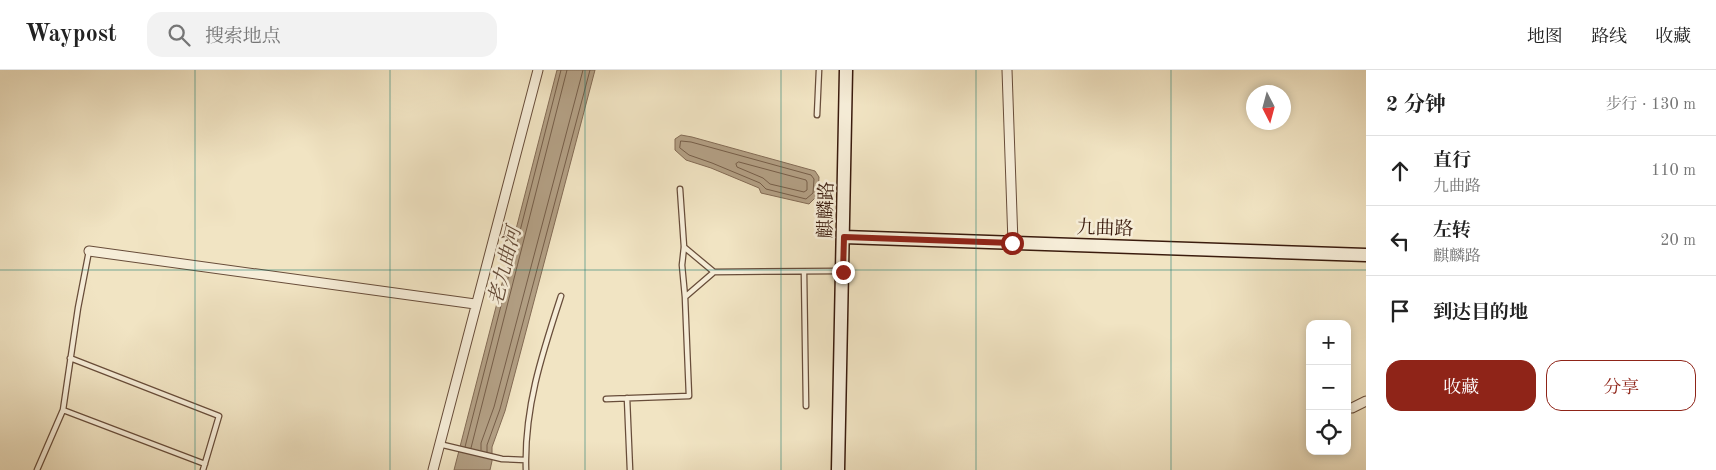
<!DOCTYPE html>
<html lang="zh">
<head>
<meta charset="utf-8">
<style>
  :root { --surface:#fff; --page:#f2f2f2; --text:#222; --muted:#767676; --line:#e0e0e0; --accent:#8f2418 }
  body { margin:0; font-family:"Old Standard TT","Noto Serif SC",serif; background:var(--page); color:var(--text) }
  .controls { position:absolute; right:15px; bottom:15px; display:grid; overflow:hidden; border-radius:10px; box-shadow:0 2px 8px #0003 }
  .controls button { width:45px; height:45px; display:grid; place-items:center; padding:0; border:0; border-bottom:1px solid var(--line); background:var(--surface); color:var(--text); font:25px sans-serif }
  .compass { position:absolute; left:1246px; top:15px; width:45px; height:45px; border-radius:50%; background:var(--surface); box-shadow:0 2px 8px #0003; rotate:174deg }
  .stop { position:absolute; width:15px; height:15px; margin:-11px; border:4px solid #8f2418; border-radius:50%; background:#fff }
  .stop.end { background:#8f2418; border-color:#fff; box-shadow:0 1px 5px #0008 }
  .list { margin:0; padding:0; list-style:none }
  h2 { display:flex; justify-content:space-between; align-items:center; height:65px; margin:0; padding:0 20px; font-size:21px }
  h2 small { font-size:16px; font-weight:400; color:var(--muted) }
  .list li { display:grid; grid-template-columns:32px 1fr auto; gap:15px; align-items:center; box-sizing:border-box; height:70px; padding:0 20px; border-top:1px solid var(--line) }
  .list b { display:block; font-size:19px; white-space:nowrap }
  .list p { margin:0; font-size:16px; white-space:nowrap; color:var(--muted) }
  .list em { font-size:16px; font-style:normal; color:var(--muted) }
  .actions { display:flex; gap:10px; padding:15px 20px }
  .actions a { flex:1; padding:11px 0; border:1px solid var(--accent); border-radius:15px; text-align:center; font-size:18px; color:var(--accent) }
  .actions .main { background:var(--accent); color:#fff }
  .icon { flex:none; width:28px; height:28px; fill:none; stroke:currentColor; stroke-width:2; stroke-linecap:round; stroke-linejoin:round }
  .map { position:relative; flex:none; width:1366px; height:400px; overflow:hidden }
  header { display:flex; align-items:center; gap:30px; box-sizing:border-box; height:70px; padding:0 25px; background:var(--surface); border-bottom:1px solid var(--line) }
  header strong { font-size:24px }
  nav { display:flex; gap:28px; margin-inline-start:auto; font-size:18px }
  .search { width:350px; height:45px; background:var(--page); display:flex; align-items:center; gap:12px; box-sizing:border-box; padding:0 18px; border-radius:15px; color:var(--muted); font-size:19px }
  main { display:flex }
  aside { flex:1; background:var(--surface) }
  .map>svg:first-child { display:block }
</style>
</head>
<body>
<header>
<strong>Waypost</strong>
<div class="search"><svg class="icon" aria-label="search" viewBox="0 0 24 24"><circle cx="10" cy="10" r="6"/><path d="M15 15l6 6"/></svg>搜索地点</div>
<nav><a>地图</a><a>路线</a><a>收藏</a></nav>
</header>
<main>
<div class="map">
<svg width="1366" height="400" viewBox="0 0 1366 400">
  <rect width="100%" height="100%" fill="#f1e4c3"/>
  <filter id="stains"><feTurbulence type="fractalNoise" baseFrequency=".004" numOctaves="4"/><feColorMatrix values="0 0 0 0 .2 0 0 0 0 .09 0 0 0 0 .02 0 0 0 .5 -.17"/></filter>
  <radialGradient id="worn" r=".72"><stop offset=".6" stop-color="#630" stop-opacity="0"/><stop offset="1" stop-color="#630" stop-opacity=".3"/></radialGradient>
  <path fill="#b3a085" stroke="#836b55" d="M557 0H595L505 341 492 377V391L490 400H454Z
    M681 65 692 67 815 101 819 107 818 125 809 134 761 123 759 118 711 98 686 90 675 80V69Z"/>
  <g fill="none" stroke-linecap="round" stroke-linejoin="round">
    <path stroke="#765e49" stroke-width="1" d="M681 71 691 72 811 105 814 109 813 123 806 129 766 119 760 113 712 93 689 85 680 78Z
      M739 92 806 110 807 112V120L804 122 770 114 763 108 737 97 736 94Z
      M465 377 561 0
      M471 378 567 0
      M481 380V373L494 337 583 0
      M487 382V375L500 339 590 0"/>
    <g stroke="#684d3a" stroke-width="7">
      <path id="lane" d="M817 45 819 0
        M680 119 684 177 682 195 685 227
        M684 177 714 202
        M804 202 806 336
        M70 288 219 346 203 400
        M627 328 630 400
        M606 329 689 326 685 227 714 202 841 201
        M63 340 205 394
        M439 374 502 389 525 390
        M37 400 63 340 78 238 89 181
        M526 400C524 338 542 284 561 226"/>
    </g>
    <g stroke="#684d3a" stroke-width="11">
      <path id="street" d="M1007 0 1013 173
        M89 181 475 234
        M1352 338 1366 331
        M433 400 538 0"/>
    </g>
    <g stroke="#3a1b0d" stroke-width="15">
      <path id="secondary" d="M844 167 1366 185
        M838 400 846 0"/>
    </g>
    <use href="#lane" stroke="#f6edd8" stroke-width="4.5"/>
    <use href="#street" stroke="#f6edd8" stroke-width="9"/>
    <use href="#secondary" stroke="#f6edd8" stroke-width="12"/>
  </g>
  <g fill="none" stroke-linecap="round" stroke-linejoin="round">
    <path stroke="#8f2418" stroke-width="6" d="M843 202 844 167 1012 173"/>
  </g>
  <path fill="none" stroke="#0f766e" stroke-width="1" stroke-opacity="0.55" d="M195 0V400M390 0V400M585 0V400M781 0V400M976 0V400M1171 0V400M0 200H1366"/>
  <g text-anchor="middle" stroke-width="5" stroke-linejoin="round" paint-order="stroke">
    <g font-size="19" fill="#3a1b0d" stroke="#f6edd8">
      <text transform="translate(825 140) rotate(-89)" y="7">麒麟路</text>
      <text transform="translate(1105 157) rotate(2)" y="7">九曲路</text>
    </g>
    <g font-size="20" font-style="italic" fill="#644a37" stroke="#f6edd8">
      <text transform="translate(504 196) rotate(-76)" y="7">老九曲河</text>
    </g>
  </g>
  <rect width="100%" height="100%" filter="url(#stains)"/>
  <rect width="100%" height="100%" fill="url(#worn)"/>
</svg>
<div class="controls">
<button>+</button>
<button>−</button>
<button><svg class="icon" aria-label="locate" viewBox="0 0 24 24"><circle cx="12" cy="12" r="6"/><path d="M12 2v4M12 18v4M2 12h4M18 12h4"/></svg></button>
</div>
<svg class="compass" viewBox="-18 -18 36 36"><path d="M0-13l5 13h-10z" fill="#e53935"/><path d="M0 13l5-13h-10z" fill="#767676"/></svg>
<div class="stop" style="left:1012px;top:173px"></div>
<div class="stop end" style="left:843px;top:202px"></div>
</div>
<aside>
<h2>2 分钟<small>步行 · 130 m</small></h2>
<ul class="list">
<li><svg class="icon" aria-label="ahead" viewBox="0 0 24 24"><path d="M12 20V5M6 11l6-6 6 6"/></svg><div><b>直行</b><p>九曲路</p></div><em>110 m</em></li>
<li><svg class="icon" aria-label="left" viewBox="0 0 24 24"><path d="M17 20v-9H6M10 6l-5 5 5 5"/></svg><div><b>左转</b><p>麒麟路</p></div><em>20 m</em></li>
<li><svg class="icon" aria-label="arrive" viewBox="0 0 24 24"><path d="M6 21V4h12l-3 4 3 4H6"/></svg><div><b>到达目的地</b></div></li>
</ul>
<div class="actions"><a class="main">收藏</a><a>分享</a></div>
</aside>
</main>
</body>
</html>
